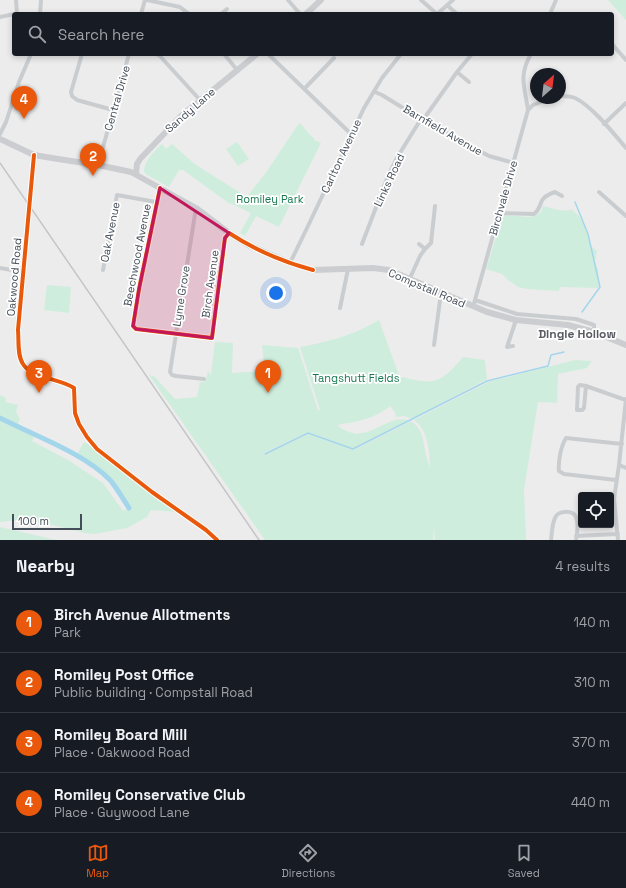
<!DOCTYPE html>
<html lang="en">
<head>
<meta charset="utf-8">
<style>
  :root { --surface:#171b24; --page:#20242c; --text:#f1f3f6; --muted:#9ea1a6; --line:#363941; --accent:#ea580c }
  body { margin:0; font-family:"Space Grotesk",sans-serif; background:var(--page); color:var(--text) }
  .controls { position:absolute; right:12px; bottom:12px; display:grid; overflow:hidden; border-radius:4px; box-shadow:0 2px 6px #0003 }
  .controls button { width:36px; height:36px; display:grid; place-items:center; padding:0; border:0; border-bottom:1px solid var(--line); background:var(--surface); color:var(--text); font:20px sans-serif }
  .compass { position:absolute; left:530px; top:68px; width:36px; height:36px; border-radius:50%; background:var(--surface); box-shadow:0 2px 6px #0003; rotate:28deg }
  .scale { position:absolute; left:12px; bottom:10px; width:70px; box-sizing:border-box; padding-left:4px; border:2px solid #444d58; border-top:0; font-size:11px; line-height:14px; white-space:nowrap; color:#444d58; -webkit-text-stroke:3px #fff; paint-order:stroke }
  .you { position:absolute; left:276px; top:293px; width:14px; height:14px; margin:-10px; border:3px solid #fff; border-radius:50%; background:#1a73e8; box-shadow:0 0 0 6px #1a73e833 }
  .badge { display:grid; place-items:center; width:26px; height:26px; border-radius:50%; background:var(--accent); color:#fff; font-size:13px; font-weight:700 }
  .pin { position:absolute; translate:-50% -33px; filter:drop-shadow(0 1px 2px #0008) }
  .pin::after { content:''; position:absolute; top:21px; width:14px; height:12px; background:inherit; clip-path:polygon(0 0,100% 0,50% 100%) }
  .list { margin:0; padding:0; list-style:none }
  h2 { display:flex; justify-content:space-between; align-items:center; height:52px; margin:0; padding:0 16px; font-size:17px }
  h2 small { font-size:13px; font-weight:400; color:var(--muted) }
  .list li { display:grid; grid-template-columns:26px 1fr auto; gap:12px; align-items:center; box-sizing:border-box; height:60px; padding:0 16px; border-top:1px solid var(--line) }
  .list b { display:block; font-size:15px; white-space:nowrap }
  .list p { margin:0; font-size:13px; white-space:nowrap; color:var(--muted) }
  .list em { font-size:13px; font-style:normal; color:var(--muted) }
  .icon { flex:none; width:22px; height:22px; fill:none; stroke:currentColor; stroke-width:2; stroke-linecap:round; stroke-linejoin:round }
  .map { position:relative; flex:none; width:626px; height:540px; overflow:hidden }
  .search { position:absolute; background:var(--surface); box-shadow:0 2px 6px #0003; left:12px; right:12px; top:12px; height:44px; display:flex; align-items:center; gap:10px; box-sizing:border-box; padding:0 14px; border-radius:4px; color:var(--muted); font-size:15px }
  .sheet { height:292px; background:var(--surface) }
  nav { display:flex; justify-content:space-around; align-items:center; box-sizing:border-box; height:56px; border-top:1px solid var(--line); background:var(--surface); font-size:11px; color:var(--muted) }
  nav a { display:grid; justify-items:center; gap:2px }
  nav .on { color:var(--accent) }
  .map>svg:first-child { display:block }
</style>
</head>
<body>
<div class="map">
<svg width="626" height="540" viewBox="0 0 626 540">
  <rect width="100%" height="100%" fill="#edecec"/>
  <path fill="#cfeddd" d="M608 0H626V20Z
    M299 123C306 127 306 133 314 138V140L321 143 279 227 256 216 245 236 240 233 251 213 227 202 183 170H179L169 187 147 175 144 172C144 160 154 152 162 144L166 149 172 144 196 165 247 197 267 171Z
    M237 142 249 159 238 166 226 149Z
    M543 206C552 208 563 213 573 209L572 210 580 217 586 230 590 245 597 251 595 262 598 270 599 286 598 288 560 287 559 291 527 289 518 287 508 280 502 274 486 269 503 215 530 217 538 214 541 212Z
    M47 285 71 287 69 313 44 310Z
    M379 320 400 378 403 377C435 386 442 382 463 357L485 360 487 379 412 419 404 416 396 417 395 412 390 406C375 419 356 422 337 425 367 449 382 414 409 420L353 449 308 432 264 453V455L308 434 354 450 411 421C424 430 423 441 426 455 427 460 429 464 430 468 430 452 428 430 414 420L488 382 575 360 592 361 587 368 558 374 557 403 538 402 524 490 526 540H435L434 527 433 540H265L149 375 154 376 175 399 197 397 200 382H204L206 379 208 371 211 375 215 342 233 343 232 373 265 371 262 345 298 348 318 410H320L300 347C331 341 351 336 379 320Z
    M0 395 6 398 5 402 18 405 16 412 20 419 17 427 35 434 32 441 68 460 103 483 123 511 129 508 110 481 91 465 76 456 84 442 97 449 179 512 151 510 147 517 127 528 95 534 85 533 44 523 19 520 0 522Z
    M0 527 56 540H0Z"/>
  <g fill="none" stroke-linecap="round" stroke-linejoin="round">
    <path stroke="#a4d6eb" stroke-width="1.5" d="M575 202 588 234 600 287 582 312
      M265 454 308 433 353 449 487 381 548 366 551 355 564 352"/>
    <path stroke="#a4d6eb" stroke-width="5" d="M0 418C33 435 84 453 110 480 117 488 123 499 129 508"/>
    <path stroke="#cacdd0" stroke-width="4" d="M16 0 17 13
      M147 0 180 7 189 14
      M288 0 300 14
      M421 0 437 14
      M447 5 457 14
      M40 14 41 0
      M141 14 145 0
      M221 14 227 9
      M437 14 453 0
      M550 14 556 0
      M0 17 14 14
      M612 44 626 60
      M82 54 71 92 72 96 77 100 113 110
      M156 54 159 55 200 100
      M224 54 238 71
      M268 54 351 134
      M457 72 469 82
      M305 88 334 58
      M375 92 382 95 421 119 489 156 514 163
      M560 96C565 96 570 96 575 98 592 106 614 134 626 148
      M528 110 533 105 551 98
      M423 120 457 72 472 54
      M604 124 626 103
      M0 134 6 122 19 82 31 54
      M34 155 18 330C19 341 17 355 23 364 31 378 61 379 74 388L75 413 79 424 87 437 97 449 152 492 206 530 217 540
      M98 165 129 54
      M160 188 139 289 133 326 136 329 212 338 225 238 229 233
      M599 192 626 216
      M196 208 170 372 172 375 176 376 204 379
      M500 213 534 214C545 205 535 199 555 192L562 196
      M362 244 388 176 398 156 421 119
      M425 249 431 243 435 206
      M290 263 308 226 364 108 382 78 401 54
      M0 268 23 272
      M103 270 117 195 156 202
      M410 278 420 256 425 249 419 244
      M475 300 517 314 576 319 594 325V332
      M473 307 528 110C525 88 518 76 531 54
      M340 308 348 269
      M434 345 441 293
      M513 346 507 347 516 320
      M586 386 580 385 578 387 577 410H582L584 408 586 386 626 400
      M619 465 626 468
      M616 480 564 474 559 471C558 461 561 446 566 438L622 444
      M576 536 618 534
      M551 540C552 533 552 524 555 518 558 510 573 510 576 517 579 523 577 534 576 540
      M618 540 614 499 619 465 626 399"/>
    <path stroke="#cbcdd1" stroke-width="6" d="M306 14 321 0
      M0 139 34 155 58 159 98 165 131 172 196 208 229 233 248 245 290 263 313 270 373 268 389 270 487 312 516 320 568 325 594 332 626 345
      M136 174 137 164 140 159 181 116 257 54"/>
    <path stroke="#c3c5c7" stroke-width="1.5" d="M0 163 259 540"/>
    <g stroke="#fff" stroke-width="6">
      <path id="cycleway" d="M34 155 18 330C19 341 17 355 23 364 31 378 61 379 74 388L75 413 79 424 87 437 97 449 152 492 206 530 217 540
        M160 188 139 289 133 326 136 329 212 338 225 238 229 233C255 250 283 262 313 270"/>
    </g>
    <use href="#cycleway" stroke="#e8590c" stroke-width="4"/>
  </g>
  <path fill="#c2185b" fill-opacity="0.2" stroke="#c2185b" stroke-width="3" stroke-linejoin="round" d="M160 188 229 233 225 238 212 338 136 329 133 326 139 289Z"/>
  <g text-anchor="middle" stroke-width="3.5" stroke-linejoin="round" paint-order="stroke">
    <g font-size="11" fill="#444d58" stroke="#fff">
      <text transform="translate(117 98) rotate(-74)" y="4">Central Drive</text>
      <text transform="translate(190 110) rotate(-41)" y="4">Sandy Lane</text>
      <text transform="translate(443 130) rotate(30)" y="4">Barnfield Avenue</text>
      <text transform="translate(341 156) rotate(-65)" y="4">Carlton Avenue</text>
      <text transform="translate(389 180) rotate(-65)" y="4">Links Road</text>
      <text transform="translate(503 198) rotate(-74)" y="4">Birchvale Drive</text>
      <text transform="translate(110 232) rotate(-79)" y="4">Oak Avenue</text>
      <text transform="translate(137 255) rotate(-79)" y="4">Beechwood Avenue</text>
      <text transform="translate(14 277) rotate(-85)" y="4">Oakwood Road</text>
      <text transform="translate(210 284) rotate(-82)" y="4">Birch Avenue</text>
      <text transform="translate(427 288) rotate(23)" y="4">Compstall Road</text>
      <text transform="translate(181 296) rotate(-81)" y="4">Lyme Grove</text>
    </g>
    <g font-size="11" fill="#167850" stroke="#fff">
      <text x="270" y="203">Romiley Park</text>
      <text x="356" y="382">Tangshutt Fields</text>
    </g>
    <g font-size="12" font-weight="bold" fill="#585b60" stroke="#fff">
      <text x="577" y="338">Dingle Hollow</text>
    </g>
  </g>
</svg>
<div class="controls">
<button><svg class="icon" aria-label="locate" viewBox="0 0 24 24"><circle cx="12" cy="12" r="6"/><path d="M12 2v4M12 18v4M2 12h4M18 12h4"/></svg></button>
</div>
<svg class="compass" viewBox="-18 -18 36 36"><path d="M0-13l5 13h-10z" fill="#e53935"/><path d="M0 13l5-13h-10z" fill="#9ea1a6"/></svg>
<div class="scale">100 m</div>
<div class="you"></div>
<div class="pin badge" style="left:268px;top:393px">1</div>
<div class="pin badge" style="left:93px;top:176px">2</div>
<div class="pin badge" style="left:39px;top:393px">3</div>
<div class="pin badge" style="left:24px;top:119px">4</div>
<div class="search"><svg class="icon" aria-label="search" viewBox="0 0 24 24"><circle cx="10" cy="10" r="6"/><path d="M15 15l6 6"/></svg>Search here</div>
</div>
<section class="sheet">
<h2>Nearby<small>4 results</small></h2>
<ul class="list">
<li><span class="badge">1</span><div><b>Birch Avenue Allotments</b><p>Park</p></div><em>140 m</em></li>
<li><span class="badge">2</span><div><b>Romiley Post Office</b><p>Public building · Compstall Road</p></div><em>310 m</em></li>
<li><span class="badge">3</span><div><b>Romiley Board Mill</b><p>Place · Oakwood Road</p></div><em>370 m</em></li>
<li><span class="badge">4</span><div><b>Romiley Conservative Club</b><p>Place · Guywood Lane</p></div><em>440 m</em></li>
</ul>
</section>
<nav>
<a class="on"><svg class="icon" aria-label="map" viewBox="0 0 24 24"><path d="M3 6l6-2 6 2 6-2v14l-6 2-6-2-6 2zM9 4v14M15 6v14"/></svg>Map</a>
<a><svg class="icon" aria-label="directions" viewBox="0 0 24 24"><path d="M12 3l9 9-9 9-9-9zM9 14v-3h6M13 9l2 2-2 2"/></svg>Directions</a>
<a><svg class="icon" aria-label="saved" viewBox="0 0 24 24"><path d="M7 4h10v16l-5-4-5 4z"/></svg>Saved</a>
</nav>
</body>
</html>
